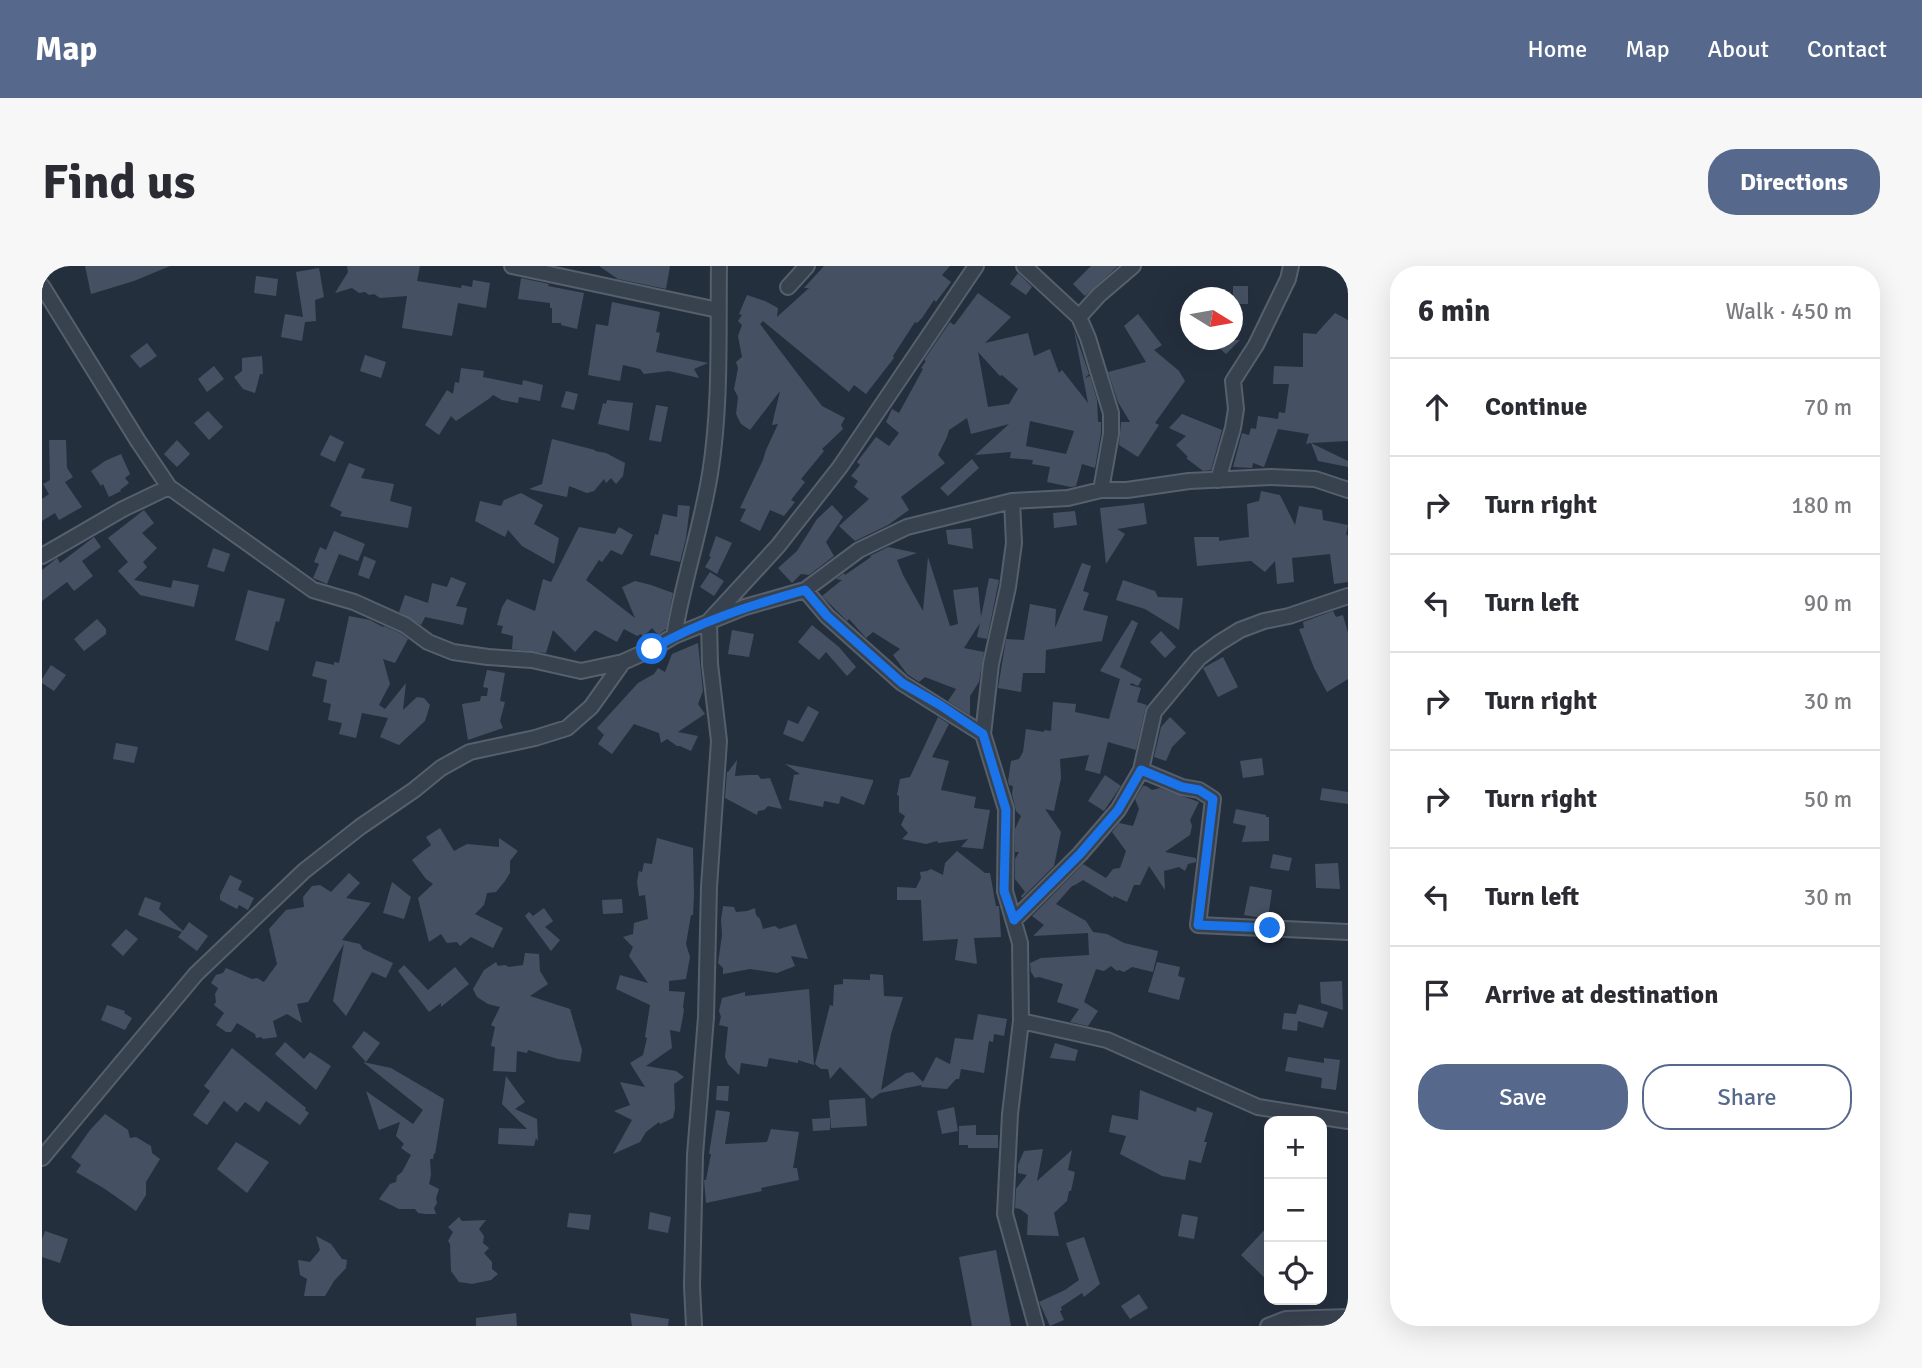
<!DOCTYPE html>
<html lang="en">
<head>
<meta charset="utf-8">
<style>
  :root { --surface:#fff; --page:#f7f7f7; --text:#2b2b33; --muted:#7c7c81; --line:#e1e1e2; --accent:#56698c }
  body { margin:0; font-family:Signika,sans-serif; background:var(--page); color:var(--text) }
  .controls { position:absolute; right:21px; bottom:21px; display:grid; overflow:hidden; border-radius:14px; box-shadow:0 7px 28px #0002 }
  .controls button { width:63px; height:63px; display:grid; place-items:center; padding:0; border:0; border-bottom:2px solid var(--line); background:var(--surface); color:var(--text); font:35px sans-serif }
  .compass { position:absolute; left:1138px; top:21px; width:63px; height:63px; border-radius:50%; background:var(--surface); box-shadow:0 7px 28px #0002; rotate:101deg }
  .stop { position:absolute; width:21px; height:21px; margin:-16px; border:5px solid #1a73e8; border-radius:50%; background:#fff }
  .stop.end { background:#1a73e8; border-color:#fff; box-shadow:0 2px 7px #0008 }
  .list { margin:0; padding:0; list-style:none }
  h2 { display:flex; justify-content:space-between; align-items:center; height:91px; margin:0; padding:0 28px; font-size:30px }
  h2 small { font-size:23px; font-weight:400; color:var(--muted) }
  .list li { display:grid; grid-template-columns:46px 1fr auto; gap:21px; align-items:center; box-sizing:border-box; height:98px; padding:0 28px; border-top:2px solid var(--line) }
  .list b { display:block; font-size:26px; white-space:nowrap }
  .list em { font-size:23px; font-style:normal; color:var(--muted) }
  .actions { display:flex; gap:14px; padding:21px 28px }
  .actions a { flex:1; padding:16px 0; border:2px solid var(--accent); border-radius:28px; text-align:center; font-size:24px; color:var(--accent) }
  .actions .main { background:var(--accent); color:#fff }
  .icon { flex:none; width:38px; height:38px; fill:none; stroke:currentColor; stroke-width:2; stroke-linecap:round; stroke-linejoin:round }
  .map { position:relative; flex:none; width:1306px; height:1060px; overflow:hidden; border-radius:28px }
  header { display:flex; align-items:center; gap:42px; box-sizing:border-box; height:98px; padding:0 35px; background:var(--accent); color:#fff }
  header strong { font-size:33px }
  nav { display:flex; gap:38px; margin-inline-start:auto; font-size:24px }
  .intro { display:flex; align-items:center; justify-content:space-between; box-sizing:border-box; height:168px; padding:0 42px }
  h1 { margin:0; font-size:49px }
  .button { padding:18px 32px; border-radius:28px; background:var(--accent); color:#fff; font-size:24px; font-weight:700 }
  main { display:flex; gap:42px; padding:0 42px }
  aside { flex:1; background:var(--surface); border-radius:28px; box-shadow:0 7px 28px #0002 }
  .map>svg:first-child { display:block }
</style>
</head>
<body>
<header>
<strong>Map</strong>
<nav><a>Home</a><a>Map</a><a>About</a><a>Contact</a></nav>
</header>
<div class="intro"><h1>Find us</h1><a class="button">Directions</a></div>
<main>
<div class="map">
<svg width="1306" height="1060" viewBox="0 0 1306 1060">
  <rect width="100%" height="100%" fill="#242f3e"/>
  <path fill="#455162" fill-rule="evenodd" d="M43 0H128L92 15 49 28Z
    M305 0H378L375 15 419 22 420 19 430 21 431 14 448 17 444 42 416 37 410 70 360 62 365 30 338 32 332 28 327 29 323 26 317 27 310 22 293 27 306 6Z
    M557 0H628L624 23 576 13Z
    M782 0H908L900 9 909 16 894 36 892 34 880 52 875 57 873 56 851 90 852 92 824 128 812 119 807 126 721 55 718 58 780 140 803 152 799 159 801 163 780 183 782 185 759 213 763 216 749 234 753 236 742 250 728 244 718 265 698 255 704 243 698 242 721 194 724 184 736 158 730 159 738 125 708 164 699 158 694 148 696 131 692 123 696 102 694 96 700 91 696 70 700 59 696 55 700 49 697 48 705 29 723 35 736 42 735 51 767 22H762Z
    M1049 0H1076L1043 30 1031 18Z
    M277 2 282 31 273 34 274 55 263 56 260 75 239 71 243 48 261 51 254 6Z
    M976 7 990 21 984 29 968 18Z
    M214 10 236 13 234 30 212 27Z
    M479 12 507 18 506 20 542 27 535 63 519 59V57H510V42H508V37L476 33Z
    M1191 20H1206V38H1191Z
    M936 27 969 51 943 77 986 67 992 90 1008 83 1017 107 1020 104 1046 137 1032 64 1047 108 1043 112 1048 110 1055 134 1056 156H1059V167L1053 202 1040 198 1034 220 1029 221 1005 216 1008 201 990 198 991 194 968 192 969 186 933 189 967 158 929 168 925 152 907 164 905 171 896 189 903 197 859 231 867 244 846 259 813 275 797 260 827 233 812 221 816 215 809 210 818 199 815 196 834 171 847 180 857 167 844 156 850 143 857 147 881 103 879 102 884 95 882 94 908 56 912 59 913 58ZM936 86 958 110 960 109 976 123 967 138 946 141ZM988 155 1032 165 1024 188 984 180Z
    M570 36 618 46 614 66 618 67 614 86 666 97 652 103 657 112 627 105 602 108 598 103 581 99 578 115 546 109 554 58 566 60Z
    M1293 47 1306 54V175L1269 177 1306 195V201L1276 195 1269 177 1264 178 1267 168 1236 163 1222 201 1211 197 1210 202 1191 201 1200 167 1207 169 1209 162 1214 163 1216 150 1236 153 1237 146 1243 147 1247 118H1231L1232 100 1261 101V67L1274 68Z
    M1096 48 1120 79 1112 84 1137 105 1143 115 1113 157 1117 159 1096 191 1077 179 1079 156H1088L1076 136 1066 106 1104 96 1082 60Z
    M1168 74H1198L1184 88Z
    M105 77 115 90 98 102 88 90Z
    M323 89 344 96 339 112 318 105Z
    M220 90 221 108H218L213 127 201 123 192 111 200 105V92Z
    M172 100 182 113 165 126 156 113Z
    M419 102 442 105 441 111 480 119 481 114 501 119 498 135 477 131 476 137 460 134 451 129 448 132 414 155 409 150 397 169 383 159 405 124 411 128 413 116 417 117Z
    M524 125 536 128 532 144 519 141Z
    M565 134 591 137 587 165 556 158 561 137 564 138Z
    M614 139 626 141 619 176 607 174Z
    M166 145 181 161 167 174 152 157Z
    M1140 148 1180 164 1169 204 1161 205 1144 192 1146 191 1134 179 1144 170 1127 162Z
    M288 169 302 176 293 196 278 189Z
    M510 173 553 184V185L564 187 583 197 581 210 574 218 569 212 564 217 562 213 552 225 545 227 527 220 525 231 487 223 500 218Z
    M7 174H24L25 202 31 211 23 216 40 241 17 254 13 247 0 255V233L7 228 1 218 8 214Z
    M135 174 148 188 135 201 122 188Z
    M79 188 88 208 83 212 87 217 78 224 79 225 67 231 61 218 59 220 49 205 63 195Z
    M930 193 937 202 906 230 898 222Z
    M307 197 323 203 319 212 352 218 348 235 370 241 366 262 298 250 300 246 288 240Z
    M1219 225 1238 229 1253 259 1257 240 1280 244 1281 254 1306 259 1304 268 1306 270V316L1292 318 1288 288 1250 292 1252 316 1235 318 1233 295 1223 306 1209 295 1155 300 1152 271H1177V275L1207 271 1205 238 1217 235Z
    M479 227 501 239 492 258 517 272 512 298 480 280 466 264 463 271 433 255 438 235 459 240 462 234Z
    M1102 237 1105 258 1075 263 1083 268 1064 298 1058 242Z
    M636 239 648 240 644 272 638 296 608 289 613 268 616 269 621 248 635 251Z
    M790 239 801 251 784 276 792 290 767 309 759 308 750 317 736 302 755 285 775 253Z
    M102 244 112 257 100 267 115 282 101 296 105 301 92 314 129 322 131 314 157 319 152 341 98 329 76 305 86 296 66 272Z
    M1033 245 1035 259 1012 262 1011 247Z
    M537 261 573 268 577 261 591 269 580 289 569 284 560 296 557 294 544 314 593 352 580 321 593 315 609 319 631 327 624 363 616 369 610 362 601 371 599 368 595 370 582 363 575 376 553 364 533 386 511 364 504 387 470 383 471 370 459 367 461 360 455 359 460 341 465 333 493 345 501 313 509 316Z
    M929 262 931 283 906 278 904 264Z
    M292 265 323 278 316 295 297 288 285 318 271 312 277 298 272 296 278 281 284 284Z
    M674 270 690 277 675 308 663 301 669 291 667 290Z
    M52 271 59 281 40 295 51 310 32 325 25 316 0 335V304L15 292 18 297Z
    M846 281 875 287 855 294 861 309 881 345 886 291 908 360 916 358 911 324 936 321 939 351 947 312 957 314 945 373 935 371 938 357 922 382 942 386 937 416 928 430V449L906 435 914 423 883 411 877 416 865 408 851 389 858 383 831 366 824 372 807 353 805 355 780 330 800 314 794 313 802 307 803 309 829 291 828 290Z
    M171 282 188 288 182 306 165 301Z
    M322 290 334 295 327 313 316 309Z
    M1040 297 1049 300 1041 325 1047 327 1041 344 1066 350 1060 375 1004 384 1003 407H981L979 426 956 422 964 373 982 374 988 338 1014 343 1013 362Z
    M668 306 682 315 672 330 658 321Z
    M409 311 424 317 414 340 425 342 421 359 383 351 379 359 357 346 363 329 386 337 390 317 405 321Z
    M1081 314 1113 325 1116 331 1141 332 1137 364 1103 343 1074 334Z
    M206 324 243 333 237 356 234 355 226 385 193 374Z
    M1291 345 1294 351 1301 349 1306 367V413L1285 426 1272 402 1257 363 1262 362 1261 356Z
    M307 350 328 354 341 361 342 360 358 367 366 373 353 397 341 393 348 418 337 439 343 443 364 417 361 444 375 431 382 432 388 439 383 455 357 479 338 471 346 452 320 447 314 472 297 468 300 457 286 454 289 438 281 436 285 414 270 410 274 395 292 399V396L297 397Z
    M55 353 64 363V368L42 385 32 373Z
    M1090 354 1096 357 1078 401 1100 413 1096 420 1089 417 1088 419 1099 422 1095 436 1105 439 1103 444 1094 484 1066 476 1058 508 1043 504 1047 489 1018 493 1019 512 1012 545 1003 543 1019 566 1012 600 980 632 979 630 983 626 973 613V593L977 586H973V563L979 550 974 545 970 528 971 520 967 519 966 515 969 495 977 493 981 486 984 463 1002 466V464L1009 465 1011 436 1034 438 1033 446 1067 453 1078 413 1058 405Z
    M770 359 797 381 814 401 805 410 784 386 777 394 756 376Z
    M690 364 712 368 707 391 686 388Z
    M1119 365 1134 381 1123 392 1108 376Z
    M656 377 661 425 656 438 663 448 636 466 656 470 649 485 638 480H635L625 473 619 477 617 467 592 458 570 488 556 478 562 469 555 462 596 417 612 408 616 402 623 406 630 388Z
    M1181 391 1196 421 1176 431 1161 402Z
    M9 399 24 409 12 425 0 417V413Z
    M445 404 463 407 458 435 463 436 458 455 461 462 426 474 420 438 438 435 439 430H445L446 422 441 421Z
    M766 440 777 446 761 476 741 468 746 454 756 458Z
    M896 451 907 458 890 491 907 495 899 524 934 531 932 542 948 544 941 583 919 581 926 573 896 577 895 575 884 578 860 573 866 567 859 559 863 550 857 546V530L855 529 858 513 868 511Z
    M1128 451 1144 467 1130 481 1124 495 1112 491 1119 461Z
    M74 477 96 481 92 497 71 493Z
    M1220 492 1222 509 1201 512 1198 495Z
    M695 494 693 510 706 509H716L719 513 728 512 740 543 726 540 722 544 716 545 715 549 683 532 685 506H686Z
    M743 498 831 514V516L822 539 799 530 797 538 782 535 781 541 747 534 752 509 758 508Z
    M1063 509 1079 520 1062 545 1046 535Z
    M1101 520H1104L1110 524 1118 522 1157 536 1148 554 1150 560 1148 569 1123 586 1154 592V596L1146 598 1143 605 1137 601 1122 605 1123 624 1107 600 1098 619H1092L1085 636 1072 630 1071 632 1041 614 1033 619 1030 620 1014 638 1044 655 1051 666 1065 668 1082 677 1116 685 1111 706 1090 701 1082 706 1077 704 1075 705 1069 700 1062 705 1054 703 1042 736 1056 745 1046 760 1028 756 1037 743 1015 736 1021 718 997 711 993 712 989 706 988 697 999 692 1047 689 1046 667 991 670 1002 659 990 650 1041 598 1064 612 1071 603 1078 602 1084 585 1070 566 1077 557 1091 560 1097 543 1093 533Z
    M1280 522 1306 526V538L1278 534Z
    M1194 543 1224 549V551H1227V575L1200 576 1204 560 1191 557Z
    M398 562 412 585 425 578 457 581V572L476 585 468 595V607L463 615 454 626 445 627 442 639 433 648 461 662 451 682 429 671 418 680 415 676 405 677 399 668 387 676 376 632 391 618 384 613 370 594 389 579 384 571Z
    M615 572 651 582 652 628 651 649H649L644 678 648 691 644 713 627 715V725L643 726 641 741 642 744 638 766 628 764 630 782 604 800 634 805 642 811 632 818 633 843 631 852 618 858 617 856 604 866 598 876 571 888 590 854 572 845 588 839 578 816 603 821 588 797 601 789 605 772 603 771 608 739 574 723 578 709 606 717 587 690 591 681 581 671 591 668 592 657 606 653 603 629 597 630 595 616 597 605 600 606 602 597 610 598Z
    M915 585 943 607H948L954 640H957L959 671 932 672 935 698 913 694 916 673 881 675 879 634H855V621L874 622 879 612 878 606 885 605 889 603 901 609 903 597Z
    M1231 588 1250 592 1247 605 1228 602Z
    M1296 597 1298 623 1274 622 1273 598Z
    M307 607 318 617 304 632 329 637 300 674 318 678 321 683 351 697 344 712 330 706 304 750 291 735 302 678 266 736 255 738 260 757 245 748 231 755 235 771 221 773 219 771 214 772 213 768 195 757 189 766H184L174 759 182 747 172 739 174 736 173 728 176 722 169 717 174 709 181 707 184 702 210 713 215 712 222 716 235 698 227 663 244 644 262 641 261 631 270 620 278 619 289 626Z
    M188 609 200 615 196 624 212 632 206 644 197 639 195 643 178 634V629Z
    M350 616 369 631 362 653 341 647Z
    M1208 620 1230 624 1226 653 1202 649Z
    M103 631 119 637 117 643 141 665 147 656 166 670 155 685 136 671 140 666 96 649Z
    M580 633 581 647 561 648 560 634Z
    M681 640 692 641 694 646 705 645 713 642 714 649 718 653 721 663 733 660 737 663 754 658 766 693 749 690 753 700 735 707 708 703 681 708V702L676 697 680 669 679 654Z
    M502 642 511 655 503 661 518 674 509 685 483 650 487 646 491 650Z
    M84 663 96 673 81 690 69 679Z
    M483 687 497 688 498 705 506 718 488 730 528 743 540 784 538 796 516 793 486 784 485 787 475 785 474 806 451 805 453 781 449 780 453 761 449 759 458 741 446 738 435 731 431 723 442 704 454 696 456 700 463 699 467 701 481 699Z
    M1115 696 1138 701 1136 710 1143 712 1137 734 1106 726Z
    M362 699 386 724 413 701 427 718 399 741V737L387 746 356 705Z
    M828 708 841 709 842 730 861 731 849 768 839 824 864 807 871 806 881 816 894 791 908 798 913 772 931 774 936 748 965 753 962 770 952 768 951 776 947 775 942 807 919 803 917 813H914L905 823 879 821 880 819 838 827 830 833 798 801 788 813 786 803H779L773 798 788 739 791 740 792 719 801 718V713L828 714Z
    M1300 715 1301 744 1279 737 1278 716Z
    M767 723 772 799 756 794V797L727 792 725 801 699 797 697 809 686 798 683 791 686 761 677 759 679 751 677 745 680 732 703 726V730Z
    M1257 738 1286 746 1281 762 1256 755 1255 765 1240 763 1242 747 1254 748Z
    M65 739 83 745 82 747 90 752 83 764 59 754Z
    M322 765 338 777 324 796 310 781Z
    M243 776 262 793 268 786 289 800 274 824 233 788Z
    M1013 777 1036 784 1033 795 1008 792Z
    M190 782 264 842 263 844 267 847 258 859 224 835 217 846 203 836 195 846 182 835 165 859 151 849 168 825 162 820Z
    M1246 791 1282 797V792L1298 794 1294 824 1279 822 1280 812 1243 805Z
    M321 796 349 802 402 833 393 888 392 887 391 893H388L389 909 387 918 397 923 394 932 395 937 392 942 394 948H383L376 947 373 943H357L337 933 348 918 354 916 355 910 360 906 369 889 359 882 362 878 354 870 358 856 337 864 324 825 371 858 381 844Z
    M464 810 483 836 473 843 495 853 496 875 494 872 492 880 456 878 457 862 485 863 460 838Z
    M675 820H687L686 835 674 834Z
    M1098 824 1154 846 1155 841 1171 847 1162 876H1165L1159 897 1147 894 1143 914 1120 910 1078 888 1084 870 1067 866 1070 849 1096 854Z
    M823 832 825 860 789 862 787 834Z
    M912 841 916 865 900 868 895 845Z
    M674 844 688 846 683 878 725 876 729 863 757 866 751 902H755L757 914 719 922 720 925 664 937 662 914H664L669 888H667Z
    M63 848 86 864 88 872 94 871 109 880 110 887 118 893 104 916V929L94 945 63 923 34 906 39 899 29 891 48 864Z
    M788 852V864L771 865 770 853Z
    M934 859V869H956V882H926V879H917V860Z
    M194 876 227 896 205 927 175 903Z
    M1001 883 995 915 1030 884 1026 904 1033 906 1029 925H1027L1025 935 1012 947 1017 970 985 969 986 949 978 943 973 942 974 923 985 909 976 907V899L982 885Z
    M608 946 629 951 626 967 606 963Z
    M527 947 549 949 547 964 525 961Z
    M1140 948 1156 951 1152 973 1136 970Z
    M417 951 420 955 444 954 437 963 442 970 441 977 447 982 442 987 450 996V1003L456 1008 449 1014 430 1018 417 1016 409 1005 408 978 406 975 411 966 406 961Z
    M1227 959V1016L1199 989Z
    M3 965 26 973 18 997 0 991V973Z
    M274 970 289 978 300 993 305 994 304 1002 292 1015 283 1030H262L265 1013 258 1009 256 994 268 996 278 984Z
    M1042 971 1058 1018 1042 1031 1040 1027 1019 1041 1020 1044 1018 1045 1022 1054 1008 1060 997 1036 1023 1024 1037 1014 1024 977Z
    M954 984 969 1060H930L917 991Z
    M1097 1028 1106 1042 1088 1053 1079 1040Z
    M474 1047 475 1060H434V1052Z
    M588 1047 627 1053 626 1060H590Z"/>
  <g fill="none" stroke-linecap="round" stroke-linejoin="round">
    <g stroke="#565f6c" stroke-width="18">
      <path id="street" d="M470 0 676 44
        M982 0 1037 51 1046 72 1069 147V168L1059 224
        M0 20 96 175 127 221 271 324 312 336 363 359 386 376 411 386 446 391 490 394 539 405 581 396
        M746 21 765 0
        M1037 51 1057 29 1091 0
        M1176 214 1191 162 1194 143 1191 115 1214 79 1246 13 1249 0
        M970 235 972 277 966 321 949 398 941 468 964 543 963 625 978 677 979 755 968 848 963 948 994 1060
        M0 290 81 243 127 221
        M763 324 785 350 860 417 941 468
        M632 370C641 315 659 263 668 208 679 140 676 69 677 0
        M1099 504 1140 521 1157 524 1171 533 1156 659 1306 666
        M972 654 1038 588 1076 544 1099 504 1112 446 1157 392 1177 377 1198 364 1222 355 1247 350 1306 330
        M979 755 1065 774 1216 841 1306 855
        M0 892 154 708 262 605 318 561 372 524 399 502 428 486 493 472 525 462 549 441 581 396 610 383 632 370 703 341 763 324 817 284 865 261 970 235 1026 232 1059 224H1085L1147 215 1229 211 1273 213 1306 224
        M652 1060 650 1020 653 889 664 751 667 621 677 475 668 398 667 355 736 280 798 201 934 0
        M1226 1060 1244 1053 1306 1051"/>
    </g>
    <use href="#street" stroke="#38414e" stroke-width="14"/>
  </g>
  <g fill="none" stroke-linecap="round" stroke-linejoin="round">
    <path stroke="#1a73e8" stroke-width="9" d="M610 383C658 355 710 339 763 324L785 350 860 417 898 439 941 468 964 544 962 625 972 654 1038 588 1076 544 1099 504 1140 521 1157 524 1171 533 1156 659 1228 662"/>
  </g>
</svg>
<div class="controls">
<button>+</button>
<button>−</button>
<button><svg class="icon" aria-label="locate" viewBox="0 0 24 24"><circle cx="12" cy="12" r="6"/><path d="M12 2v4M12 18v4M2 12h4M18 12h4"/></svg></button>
</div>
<svg class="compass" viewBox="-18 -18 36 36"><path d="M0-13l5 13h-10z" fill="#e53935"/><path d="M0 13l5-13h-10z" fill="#7c7c81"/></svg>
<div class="stop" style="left:610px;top:383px"></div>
<div class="stop end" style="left:1228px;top:662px"></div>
</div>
<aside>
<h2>6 min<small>Walk · 450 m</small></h2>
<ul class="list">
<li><svg class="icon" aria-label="ahead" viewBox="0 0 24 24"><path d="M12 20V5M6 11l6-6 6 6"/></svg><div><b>Continue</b></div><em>70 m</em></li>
<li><svg class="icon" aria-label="right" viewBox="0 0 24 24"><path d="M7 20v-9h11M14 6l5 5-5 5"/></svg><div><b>Turn right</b></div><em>180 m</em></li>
<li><svg class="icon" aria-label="left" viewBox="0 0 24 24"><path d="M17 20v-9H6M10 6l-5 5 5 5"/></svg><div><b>Turn left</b></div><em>90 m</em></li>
<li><svg class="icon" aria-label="right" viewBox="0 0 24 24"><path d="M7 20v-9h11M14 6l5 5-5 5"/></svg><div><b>Turn right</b></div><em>30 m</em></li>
<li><svg class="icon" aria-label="right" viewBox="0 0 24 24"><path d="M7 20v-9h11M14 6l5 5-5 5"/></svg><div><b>Turn right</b></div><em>50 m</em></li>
<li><svg class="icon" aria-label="left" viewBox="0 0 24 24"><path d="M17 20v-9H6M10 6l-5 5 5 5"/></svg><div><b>Turn left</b></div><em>30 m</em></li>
<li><svg class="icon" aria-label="arrive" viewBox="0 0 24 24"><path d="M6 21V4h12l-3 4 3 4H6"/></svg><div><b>Arrive at destination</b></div></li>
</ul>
<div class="actions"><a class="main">Save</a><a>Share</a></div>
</aside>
</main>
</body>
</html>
